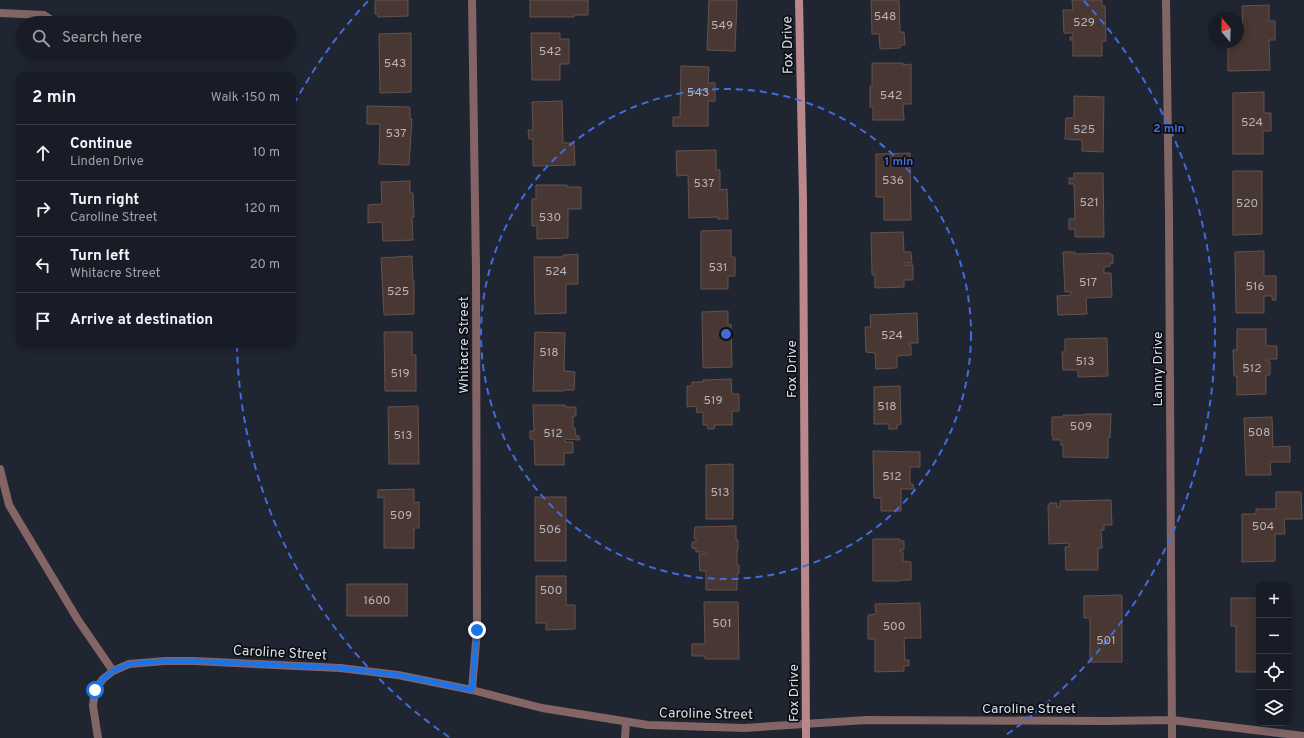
<!DOCTYPE html>
<html lang="en">
<head>
<meta charset="utf-8">
<style>
  :root { --surface:#181c26; --page:#252932; --text:#f1f3f6; --muted:#9fa1a7; --line:#363a43 }
  body { margin:0; font-family:Overpass,sans-serif; background:var(--page); color:var(--text) }
  .controls { position:absolute; right:12px; bottom:12px; display:grid; overflow:hidden; border-radius:8px; box-shadow:0 2px 10px #0003 }
  .controls button { width:36px; height:36px; display:grid; place-items:center; padding:0; border:0; border-bottom:1px solid var(--line); background:var(--surface); color:var(--text); font:20px sans-serif }
  .compass { position:absolute; left:1208px; top:12px; width:36px; height:36px; border-radius:50%; background:var(--surface); box-shadow:0 2px 10px #0003; rotate:341deg }
  .stop { position:absolute; width:12px; height:12px; margin:-9px; border:3px solid #1a73e8; border-radius:50%; background:#fff }
  .stop.end { background:#1a73e8; border-color:#fff; box-shadow:0 1px 4px #0008 }
  .list { margin:0; padding:0; list-style:none }
  h2 { display:flex; justify-content:space-between; align-items:center; height:52px; margin:0; padding:0 16px; font-size:17px }
  h2 small { font-size:13px; font-weight:400; color:var(--muted) }
  .list li { display:grid; grid-template-columns:26px 1fr auto; gap:12px; align-items:center; box-sizing:border-box; height:56px; padding:0 16px; border-top:1px solid var(--line) }
  .list b { display:block; font-size:15px; white-space:nowrap }
  .list p { margin:0; font-size:13px; white-space:nowrap; color:var(--muted) }
  .list em { font-size:13px; font-style:normal; color:var(--muted) }
  .icon { flex:none; width:22px; height:22px; fill:none; stroke:currentColor; stroke-width:2; stroke-linecap:round; stroke-linejoin:round }
  .map { position:relative; flex:none; width:1304px; height:738px; overflow:hidden }
  .search { position:absolute; background:var(--surface); box-shadow:0 2px 10px #0003; left:16px; top:16px; width:280px; height:44px; display:flex; align-items:center; gap:10px; box-sizing:border-box; padding:0 14px; border-radius:22px; color:var(--muted); font-size:15px }
  .panel { position:absolute; background:var(--surface); box-shadow:0 2px 10px #0003; left:16px; top:72px; width:280px; height:276px; border-radius:8px }
  .map>svg:first-child { display:block }
</style>
</head>
<body>
<div class="map">
<svg width="1304" height="738" viewBox="0 0 1304 738">
  <rect width="100%" height="100%" fill="#202532"/>
  <path fill="#483732" stroke="#64524d" d="M377 0H408V16L378 17V14H375V1Z
    M530 0H588V15H574V17H530Z
    M709 0H737L735 51 707 50Z
    M871 0H899L900 32H904L905 45H900V48L880 49 879 34H872Z
    M1072 0H1102V6H1105L1106 41H1102V56H1073V40H1070V37H1073V33H1064L1063 10H1073Z
    M1269 5V21H1275V40H1269L1270 70 1228 71V42H1238V30H1243L1242 6Z
    M411 33V92L380 93 379 34Z
    M531 33H560V39H569V64H560V80H532Z
    M872 63H903V65L911 64V104H903L904 120H873V107H870V86H872Z
    M681 66 709 67 708 83H715V101H708V126H673V117H680Z
    M1264 92V113H1271V131H1263V154H1233V93Z
    M1074 96 1104 97 1103 152 1082 151V140L1065 139 1066 118H1074Z
    M562 101 563 143H574L575 165 533 166V139H529L528 130H533L532 102Z
    M367 106 410 107V119H412L409 165 379 164 380 124H367Z
    M716 150V170H720V190L727 189 728 219H718V217L689 218 688 175 677 176 676 151Z
    M910 153 911 220H884V197H876V154Z
    M1233 171H1262V234L1233 235Z
    M1074 173H1103L1104 237H1075V229H1069V219H1075L1074 184H1069V178H1074Z
    M410 181V193H413L414 217H412L413 240 383 241 382 222 368 223V205L382 204 381 182Z
    M536 185H567V187H581V209H568V238L537 239V226H532V199H536Z
    M731 230V257H735V276H728V289H701V231Z
    M903 232 904 252H911L912 263H904V265H913V280H904V287L875 288V275H872L871 233Z
    M1264 251V276H1276V300H1272V296H1264V313H1236L1235 252Z
    M1063 252H1075V254L1110 253 1111 255H1113V263L1110 264V266L1104 267V273H1111L1112 297 1086 298 1087 314 1058 315 1057 296 1071 295V292H1065Z
    M578 254V284H566V313L535 314 534 257H563V255Z
    M412 256 413 281H414V314L384 315 381 258Z
    M728 311V325L731 324 732 367 703 368 702 312Z
    M917 313 918 343H908V345H911V355L897 356V368L876 369 875 353 866 352 865 327H871L870 315Z
    M1237 329H1266V346H1277V359H1266V361H1270V375H1266V394L1237 395V376H1234L1233 350H1237Z
    M384 332H412V355H416V391H385Z
    M535 332 565 333 564 371 575 372 574 390H564V391H533Z
    M1107 338 1108 376 1078 377V370H1063L1062 352H1065V339Z
    M731 379 732 394H739V411H732V425H715L714 429H708L707 425H703V412L697 413 696 406 687 407V386H692V382H703V380Z
    M900 386 901 424 897 425V429H889V424H874V387Z
    M533 405H565V407H576V416H573V428H575L576 436H579L580 440 565 439V442H573V453H564V465H535L534 439H530V431H534Z
    M418 406 419 464H389L388 407Z
    M1085 414H1111L1110 438H1108V458L1063 457V445H1061V440H1053V436H1052V417H1063V415H1085Z
    M1272 417 1273 447 1290 446V462H1270L1271 475H1246L1244 418Z
    M873 451 920 452V467H910V484H913L914 489H901V511H881V498H874Z
    M733 464V519H706V465Z
    M414 489V503L419 502V528H414V548H384V497L378 498V490Z
    M1276 492H1301L1302 519H1284L1285 534H1275V561L1242 562V514H1256V509H1276Z
    M535 497H566V561H535Z
    M1111 500 1112 525H1104V530H1101L1102 548H1098V570H1066L1065 547H1069V543L1049 544 1048 506 1050 503H1057V507H1060V501Z
    M736 526V540H738V550H737V565H739V574H737V590H706V571H700L699 554H706V552H696V549L692 548V542H696V539L694 538 695 527Z
    M873 539H900V541H904V550H900V552H903V561L911 562V580H900V581H873Z
    M536 576H566V605H575V629L546 630V623H536Z
    M347 584H407V616H347Z
    M1122 595V662H1090V618H1084V596Z
    M1231 598H1259V672H1236V626H1231Z
    M704 602H738L739 659H705V656H692V644H705Z
    M920 603 921 638H904L905 660H909V666H904V671L875 672V639H868V615L876 614 875 604Z"/>
  <g fill="none" stroke-linecap="round" stroke-linejoin="round">
    <path stroke="#846566" stroke-width="8" d="M0 469 9 505 78 620 113 671
      M625 738 626 722"/>
    <path stroke="#846566" stroke-width="8" d="M472 0 476 270 477 630 472 690
      M1166 0 1169 215 1172 738
      M0 13 44 15 56 23
      M98 738 93 706 95 690 103 679 113 671 129 664 165 661H194L340 668 398 675 472 690 542 708 648 725 744 728 866 720 1107 721 1172 720 1304 736"/>
    <path stroke="#ba888b" stroke-width="8" d="M799 0 803 200 806 738"/>
  </g>
  <g fill="none" stroke-linecap="round" stroke-linejoin="round">
    <path stroke="#1a73e8" stroke-width="5" d="M95 690 103 679 113 671 129 664 165 661H194L340 668 398 675 472 690 477 630"/>
  </g>
  <g fill="none" stroke="#436bdb" stroke-width="2" stroke-dasharray="7 5">
    <circle cx="726" cy="334" r="245"/>
    <path d="M449 737A489 489 0 0 1 237 347M294 104A489 489 0 0 1 368 1M1084 1A489 489 0 0 1 1003 737"/>
  </g>
  <g text-anchor="middle" stroke-width="3.5" stroke-linejoin="round" paint-order="stroke">
    <g font-size="12" fill="#b6b4ba">
      <text x="885" y="20">548</text>
      <text x="1084" y="26">529</text>
      <text x="722" y="29">549</text>
      <text x="550" y="55">542</text>
      <text x="395" y="67">543</text>
      <text x="698" y="96">543</text>
      <text x="891" y="99">542</text>
      <text x="1252" y="126">524</text>
      <text x="1084" y="133">525</text>
      <text x="396" y="137">537</text>
      <text x="893" y="184">536</text>
      <text x="704" y="187">537</text>
      <text x="1089" y="206">521</text>
      <text x="1247" y="207">520</text>
      <text x="550" y="221">530</text>
      <text x="718" y="271">531</text>
      <text x="556" y="275">524</text>
      <text x="1088" y="286">517</text>
      <text x="1255" y="290">516</text>
      <text x="398" y="295">525</text>
      <text x="892" y="339">524</text>
      <text x="549" y="356">518</text>
      <text x="1085" y="365">513</text>
      <text x="1252" y="372">512</text>
      <text x="400" y="377">519</text>
      <text x="713" y="404">519</text>
      <text x="887" y="410">518</text>
      <text x="1081" y="430">509</text>
      <text x="1259" y="436">508</text>
      <text x="553" y="437">512</text>
      <text x="403" y="439">513</text>
      <text x="892" y="480">512</text>
      <text x="720" y="496">513</text>
      <text x="401" y="519">509</text>
      <text x="1263" y="530">504</text>
      <text x="550" y="533">506</text>
      <text x="551" y="594">500</text>
      <text x="377" y="604">1600</text>
      <text x="722" y="627">501</text>
      <text x="894" y="630">500</text>
      <text x="1106" y="644">501</text>
    </g>
    <g font-size="14" fill="#dadee7" stroke="#0c0e14">
      <text transform="translate(787 45) rotate(-91)" y="5">Fox Drive</text>
      <text transform="translate(463 345) rotate(-90)" y="5">Whitacre Street</text>
      <text transform="translate(791 369) rotate(-90)" y="5">Fox Drive</text>
      <text transform="translate(1157 369) rotate(-90)" y="5">Lanny Drive</text>
      <text transform="translate(280 652) rotate(3)" y="5">Caroline Street</text>
      <text transform="translate(793 693) rotate(-90)" y="5">Fox Drive</text>
      <text x="1029" y="713">Caroline Street</text>
      <text transform="translate(706 713) rotate(1)" y="5">Caroline Street</text>
    </g>
  </g>
  <circle cx="726" cy="334" r="6" fill="#436bdb" stroke="#0c0e14" stroke-width="2"/>
  <g font-size="12" text-anchor="middle" font-weight="bold" fill="#436bdb" stroke="#0c0e14" stroke-width="3.5" stroke-linejoin="round" paint-order="stroke">
    <text x="1169" y="132">2 min</text>
    <text x="899" y="165">1 min</text>
  </g>
</svg>
<div class="controls">
<button>+</button>
<button>−</button>
<button><svg class="icon" aria-label="locate" viewBox="0 0 24 24"><circle cx="12" cy="12" r="6"/><path d="M12 2v4M12 18v4M2 12h4M18 12h4"/></svg></button>
<button><svg class="icon" aria-label="layers" viewBox="0 0 24 24"><path d="M12 4l9 5-9 5-9-5zM3 14l9 5 9-5"/></svg></button>
</div>
<svg class="compass" viewBox="-18 -18 36 36"><path d="M0-13l5 13h-10z" fill="#e53935"/><path d="M0 13l5-13h-10z" fill="#9fa1a7"/></svg>
<div class="stop" style="left:95px;top:690px"></div>
<div class="stop end" style="left:477px;top:630px"></div>
<div class="search"><svg class="icon" aria-label="search" viewBox="0 0 24 24"><circle cx="10" cy="10" r="6"/><path d="M15 15l6 6"/></svg>Search here</div>
<section class="panel">
<h2>2 min<small>Walk · 150 m</small></h2>
<ul class="list">
<li><svg class="icon" aria-label="ahead" viewBox="0 0 24 24"><path d="M12 20V5M6 11l6-6 6 6"/></svg><div><b>Continue</b><p>Linden Drive</p></div><em>10 m</em></li>
<li><svg class="icon" aria-label="right" viewBox="0 0 24 24"><path d="M7 20v-9h11M14 6l5 5-5 5"/></svg><div><b>Turn right</b><p>Caroline Street</p></div><em>120 m</em></li>
<li><svg class="icon" aria-label="left" viewBox="0 0 24 24"><path d="M17 20v-9H6M10 6l-5 5 5 5"/></svg><div><b>Turn left</b><p>Whitacre Street</p></div><em>20 m</em></li>
<li><svg class="icon" aria-label="arrive" viewBox="0 0 24 24"><path d="M6 21V4h12l-3 4 3 4H6"/></svg><div><b>Arrive at destination</b></div></li>
</ul>
</section>
</div>
</body>
</html>
